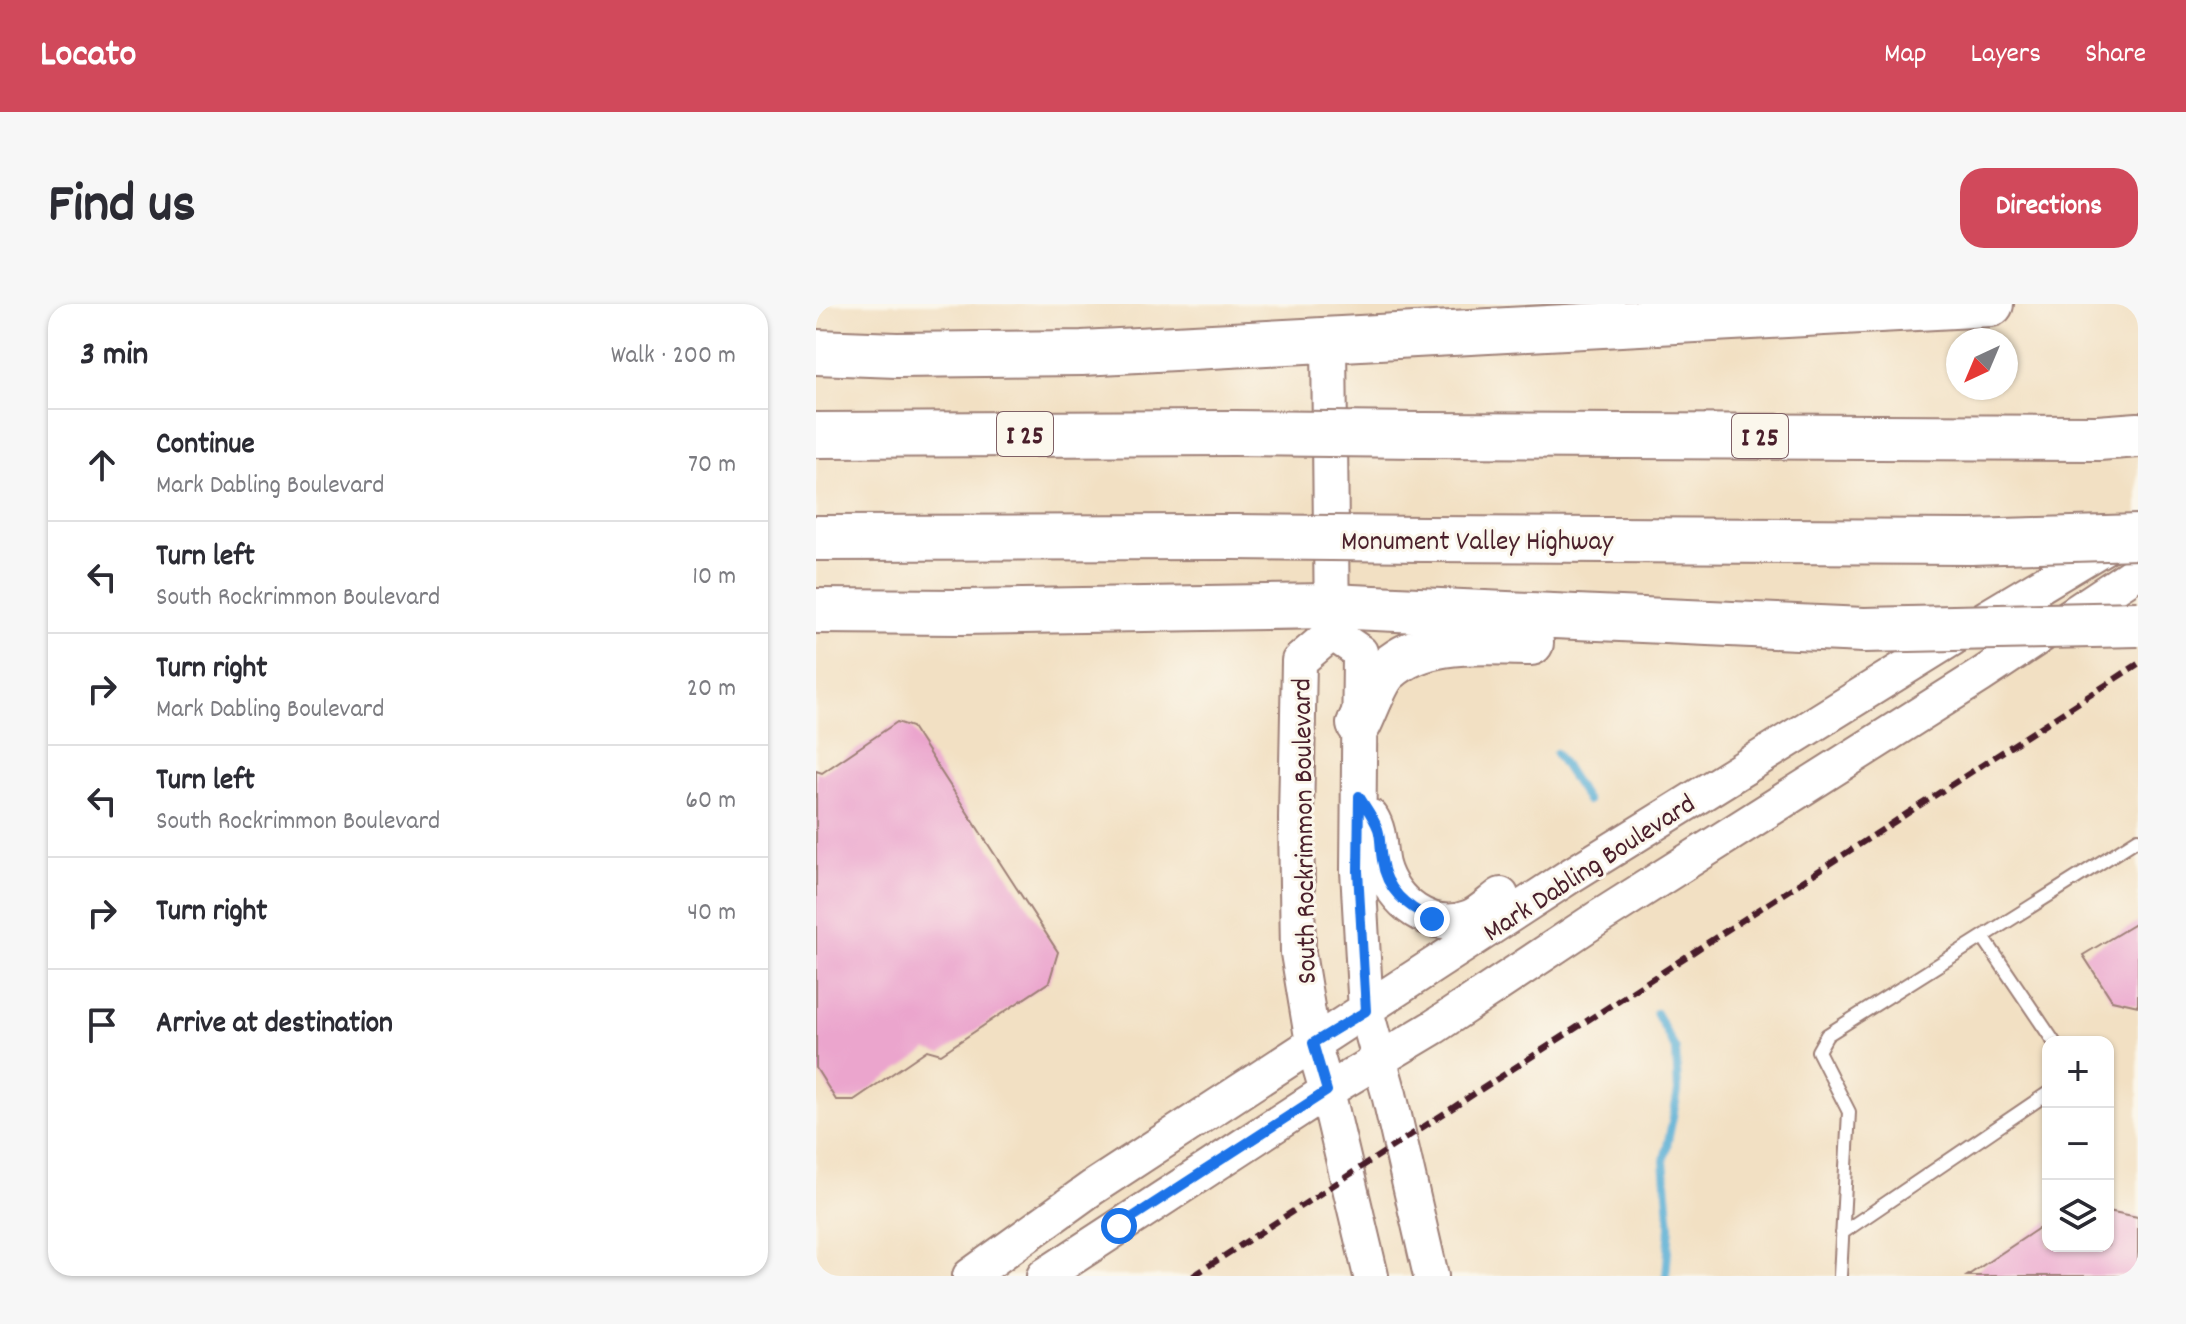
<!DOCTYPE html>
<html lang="en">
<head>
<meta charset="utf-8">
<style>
  :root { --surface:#fff; --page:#f7f7f7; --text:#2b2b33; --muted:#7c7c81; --line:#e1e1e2; --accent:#d1495b }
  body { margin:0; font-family:Dekko,sans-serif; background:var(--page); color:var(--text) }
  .controls { position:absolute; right:24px; bottom:24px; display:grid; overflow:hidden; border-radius:16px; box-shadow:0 2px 6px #0004 }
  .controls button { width:72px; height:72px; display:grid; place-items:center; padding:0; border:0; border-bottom:2px solid var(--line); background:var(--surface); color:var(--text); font:40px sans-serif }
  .compass { position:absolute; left:1130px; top:24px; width:72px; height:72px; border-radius:50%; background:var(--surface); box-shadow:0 2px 6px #0004; rotate:224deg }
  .stop { position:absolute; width:24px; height:24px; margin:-18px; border:6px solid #1a73e8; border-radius:50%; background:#fff }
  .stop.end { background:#1a73e8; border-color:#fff; box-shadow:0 2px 8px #0008 }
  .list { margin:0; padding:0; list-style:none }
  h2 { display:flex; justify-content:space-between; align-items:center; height:104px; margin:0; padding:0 32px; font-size:34px }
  h2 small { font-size:26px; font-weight:400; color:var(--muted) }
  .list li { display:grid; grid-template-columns:52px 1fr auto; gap:24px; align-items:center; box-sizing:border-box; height:112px; padding:0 32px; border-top:2px solid var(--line) }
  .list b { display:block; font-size:30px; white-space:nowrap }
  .list p { margin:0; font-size:26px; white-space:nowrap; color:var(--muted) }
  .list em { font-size:26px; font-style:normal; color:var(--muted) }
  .icon { flex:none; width:44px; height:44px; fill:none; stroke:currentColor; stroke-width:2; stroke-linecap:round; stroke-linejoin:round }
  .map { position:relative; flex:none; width:1322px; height:972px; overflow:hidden; border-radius:24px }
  header { display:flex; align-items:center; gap:48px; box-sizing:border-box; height:112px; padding:0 40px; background:var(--accent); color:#fff }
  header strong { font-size:38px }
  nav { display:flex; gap:44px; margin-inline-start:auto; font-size:28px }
  .intro { display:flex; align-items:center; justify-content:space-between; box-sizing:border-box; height:192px; padding:0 48px }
  h1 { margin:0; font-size:56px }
  .button { padding:20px 36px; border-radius:24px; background:var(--accent); color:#fff; font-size:28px; font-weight:700 }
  main { display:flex; gap:48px; padding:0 48px }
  aside { flex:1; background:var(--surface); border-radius:24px; box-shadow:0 2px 6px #0004 }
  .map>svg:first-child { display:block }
</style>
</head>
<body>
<header>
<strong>Locato</strong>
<nav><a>Map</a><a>Layers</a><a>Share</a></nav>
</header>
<div class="intro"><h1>Find us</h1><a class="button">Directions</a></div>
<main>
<aside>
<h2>3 min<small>Walk · 200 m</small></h2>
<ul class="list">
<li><svg class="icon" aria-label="ahead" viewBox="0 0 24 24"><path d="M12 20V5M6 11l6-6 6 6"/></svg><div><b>Continue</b><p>Mark Dabling Boulevard</p></div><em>70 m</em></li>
<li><svg class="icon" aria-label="left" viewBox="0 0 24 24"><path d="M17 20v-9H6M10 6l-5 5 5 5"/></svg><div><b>Turn left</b><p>South Rockrimmon Boulevard</p></div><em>10 m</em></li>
<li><svg class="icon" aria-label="right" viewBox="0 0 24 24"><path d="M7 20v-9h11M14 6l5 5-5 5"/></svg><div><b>Turn right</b><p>Mark Dabling Boulevard</p></div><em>20 m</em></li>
<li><svg class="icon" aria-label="left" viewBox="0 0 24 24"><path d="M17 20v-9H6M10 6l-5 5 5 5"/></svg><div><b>Turn left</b><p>South Rockrimmon Boulevard</p></div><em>60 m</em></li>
<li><svg class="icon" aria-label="right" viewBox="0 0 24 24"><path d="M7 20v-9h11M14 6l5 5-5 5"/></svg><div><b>Turn right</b></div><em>40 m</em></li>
<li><svg class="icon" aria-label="arrive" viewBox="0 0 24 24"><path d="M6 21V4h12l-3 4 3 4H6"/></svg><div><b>Arrive at destination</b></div></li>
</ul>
</aside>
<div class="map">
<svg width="1322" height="972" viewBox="0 0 1322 972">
  <rect width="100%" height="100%" fill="#fbf7ec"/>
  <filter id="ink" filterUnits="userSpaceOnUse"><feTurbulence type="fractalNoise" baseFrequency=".0125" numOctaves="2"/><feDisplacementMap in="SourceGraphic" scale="16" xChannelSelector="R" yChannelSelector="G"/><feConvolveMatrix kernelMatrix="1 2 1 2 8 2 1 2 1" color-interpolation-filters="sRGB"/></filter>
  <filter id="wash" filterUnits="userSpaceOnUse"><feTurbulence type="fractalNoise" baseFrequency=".006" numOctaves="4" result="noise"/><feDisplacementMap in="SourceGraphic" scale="32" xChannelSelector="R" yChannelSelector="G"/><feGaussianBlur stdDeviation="1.8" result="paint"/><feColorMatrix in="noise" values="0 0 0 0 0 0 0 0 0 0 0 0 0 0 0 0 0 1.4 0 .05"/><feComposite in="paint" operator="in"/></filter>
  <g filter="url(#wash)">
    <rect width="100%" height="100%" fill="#f2e0c3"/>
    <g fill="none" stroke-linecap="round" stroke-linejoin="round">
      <path stroke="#57add4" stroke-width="8" d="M740 449 771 497
        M840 709 860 746 862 788 848 857 854 922 850 972"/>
    </g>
    <g id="blocks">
      <path fill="#eba5cd" d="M81 418 96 423 242 648 233 678 125 750 111 746 38 796H20L0 764V467L6 469Z
        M1322 618V702L1296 696 1267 651Z
        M1292 907 1322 913V972H1151L1232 918V942H1292Z"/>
    </g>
  </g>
  <g filter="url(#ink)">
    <use href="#blocks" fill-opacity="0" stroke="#9e8077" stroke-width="2"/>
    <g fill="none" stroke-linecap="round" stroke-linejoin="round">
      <g stroke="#9e8077" stroke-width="16">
        <path id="lane" d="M1167 633 1238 738
          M1026 929 1232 789
          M1024 972 1033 808 1002 747 1011 731 1322 535"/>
      </g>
      <g stroke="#9e8077" stroke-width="38">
        <path id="secondary" d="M513 36 516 327
          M516 329 483 357 480 515 482 649 497 739 511 787 555 972
          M516 329 544 348 542 567 550 707 573 790 615 972
          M555 513C565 529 562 544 566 561 576 598 615 629 654 613 664 609 675 598 685 591
          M154 972 276 884 754 572 1140 332 1305 233
          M228 972 511 787 618 723 782 614 1164 372 1322 267"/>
      </g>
      <g stroke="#9e8077" stroke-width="48">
        <path id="highway" d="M0 48 81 51 266 49 1175 0
          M0 131 418 129
          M605 131 1282 134 1322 131
          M0 234 418 233
          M608 235 1155 238
          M0 307 145 308 514 302 1048 326
          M543 420C550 406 561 374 572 365 610 331 667 339 715 339"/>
      </g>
      <use href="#lane" stroke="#fff" stroke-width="12"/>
      <use href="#secondary" stroke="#fff" stroke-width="34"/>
      <use href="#highway" stroke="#fff" stroke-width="44"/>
      <path stroke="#4a1f2b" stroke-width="6" stroke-dasharray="12 6" stroke-linecap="butt" d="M377 972 1322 360"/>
      <g stroke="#9e8077" stroke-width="48" stroke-linecap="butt">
        <path id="highway-bridge" d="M418 129 605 131
          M418 233 608 235
          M1155 238 1322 233
          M1048 326 1322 320"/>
      </g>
      <use href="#highway-bridge" stroke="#fff" stroke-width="44"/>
    </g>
  </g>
  <g fill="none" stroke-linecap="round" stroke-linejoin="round" filter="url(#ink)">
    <path stroke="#1a73e8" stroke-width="10" d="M303 922 511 787 497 739 550 707 542 567 543 492C549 502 558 514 562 525 565 534 564 546 566 556 570 586 590 602 616 615"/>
  </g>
  <g text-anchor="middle" stroke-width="6" stroke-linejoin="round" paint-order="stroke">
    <g fill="#fbf7ec" stroke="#7f6065" stroke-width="2">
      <rect x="181" y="108" width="56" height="44" rx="6"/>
      <rect x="916" y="110" width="56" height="44" rx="6"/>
    </g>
    <g font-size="26" font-weight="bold" fill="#4a1f2b">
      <text x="209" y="139">I 25</text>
      <text x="944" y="141">I 25</text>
    </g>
    <g font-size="28" fill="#4a1f2b" stroke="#fbf7ec">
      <text x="661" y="245">Monument Valley Highway</text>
      <text transform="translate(486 527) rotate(-91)" y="10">South Rockrimmon Boulevard</text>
      <text transform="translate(772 562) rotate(-33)" y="10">Mark Dabling Boulevard</text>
    </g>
  </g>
</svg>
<div class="controls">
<button>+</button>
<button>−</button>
<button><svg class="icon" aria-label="layers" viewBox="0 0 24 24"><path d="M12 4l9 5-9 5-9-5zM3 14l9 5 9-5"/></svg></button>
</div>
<svg class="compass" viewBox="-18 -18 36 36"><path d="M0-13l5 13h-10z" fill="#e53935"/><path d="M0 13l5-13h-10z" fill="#7c7c81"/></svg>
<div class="stop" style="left:303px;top:922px"></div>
<div class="stop end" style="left:616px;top:615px"></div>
</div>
</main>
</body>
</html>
